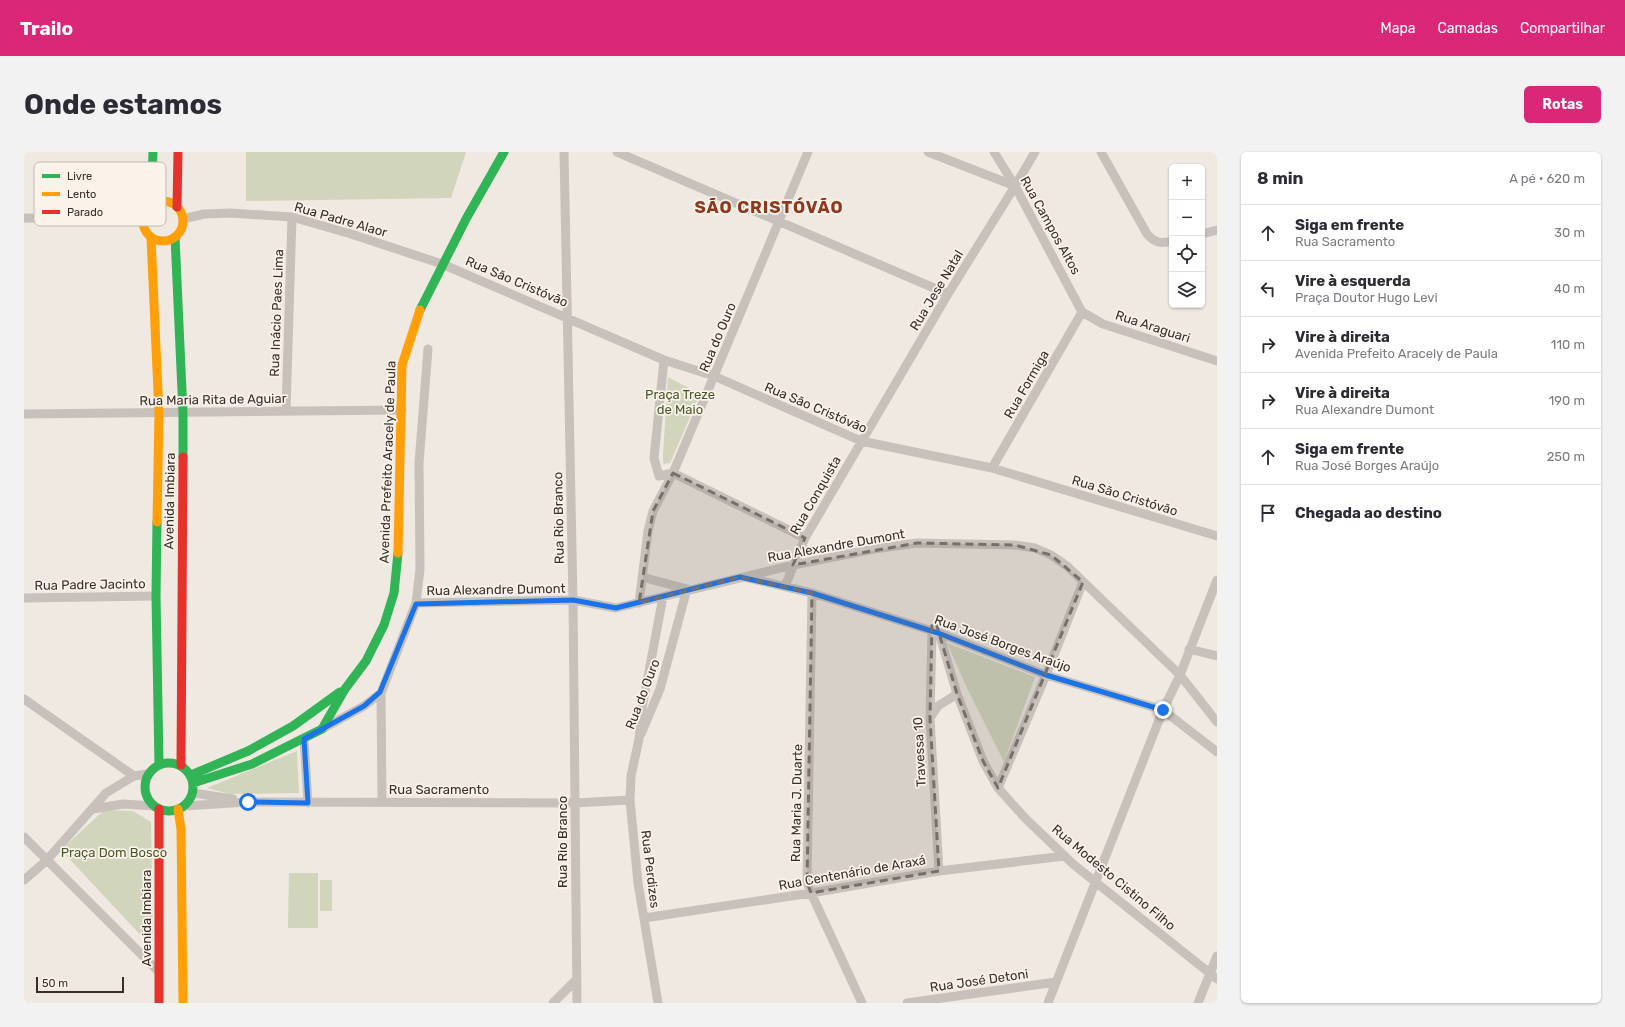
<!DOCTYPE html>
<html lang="pt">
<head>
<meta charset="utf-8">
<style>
  :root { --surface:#fff; --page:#f2f2f3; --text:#2b2b33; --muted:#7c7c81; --line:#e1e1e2; --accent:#db2777 }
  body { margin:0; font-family:Rubik,sans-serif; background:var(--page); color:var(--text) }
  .controls { position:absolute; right:12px; top:12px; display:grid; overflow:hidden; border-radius:6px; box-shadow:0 1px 3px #0004 }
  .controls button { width:36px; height:36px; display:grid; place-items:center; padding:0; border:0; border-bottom:1px solid var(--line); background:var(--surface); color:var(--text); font:20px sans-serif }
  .scale { position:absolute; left:12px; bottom:10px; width:88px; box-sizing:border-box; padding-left:4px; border:2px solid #392e29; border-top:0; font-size:11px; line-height:14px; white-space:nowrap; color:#392e29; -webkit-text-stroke:3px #fbf3ea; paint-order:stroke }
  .stop { position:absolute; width:12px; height:12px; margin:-9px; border:3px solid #1a73e8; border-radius:50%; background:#fff }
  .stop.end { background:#1a73e8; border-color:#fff; box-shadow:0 1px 4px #0008 }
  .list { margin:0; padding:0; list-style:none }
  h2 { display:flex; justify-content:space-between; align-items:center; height:52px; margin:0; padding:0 16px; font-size:17px }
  h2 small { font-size:13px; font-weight:400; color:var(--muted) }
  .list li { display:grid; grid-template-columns:26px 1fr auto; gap:12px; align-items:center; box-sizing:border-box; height:56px; padding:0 16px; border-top:1px solid var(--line) }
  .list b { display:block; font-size:15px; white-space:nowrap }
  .list p { margin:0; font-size:13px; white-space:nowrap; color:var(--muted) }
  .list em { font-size:13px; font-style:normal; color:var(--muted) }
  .icon { flex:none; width:22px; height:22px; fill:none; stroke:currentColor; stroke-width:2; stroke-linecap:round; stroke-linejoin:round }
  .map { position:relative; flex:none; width:1193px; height:851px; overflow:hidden; border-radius:6px }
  header { display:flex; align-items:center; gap:24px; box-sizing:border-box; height:56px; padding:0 20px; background:var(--accent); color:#fff }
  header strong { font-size:19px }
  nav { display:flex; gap:22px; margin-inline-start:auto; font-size:14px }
  .intro { display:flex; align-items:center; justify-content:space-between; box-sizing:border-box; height:96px; padding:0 24px }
  h1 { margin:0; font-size:28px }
  .button { padding:10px 18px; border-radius:6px; background:var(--accent); color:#fff; font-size:14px; font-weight:700 }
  main { display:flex; gap:24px; padding:0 24px }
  aside { flex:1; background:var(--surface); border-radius:6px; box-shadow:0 1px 3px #0004 }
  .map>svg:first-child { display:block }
</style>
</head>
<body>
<header>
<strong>Trailo</strong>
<nav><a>Mapa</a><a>Camadas</a><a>Compartilhar</a></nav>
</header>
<div class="intro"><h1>Onde estamos</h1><a class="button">Rotas</a></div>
<main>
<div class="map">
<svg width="1193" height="851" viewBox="0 0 1193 851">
  <rect width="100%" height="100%" fill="#efe9e2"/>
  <path fill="#d0d5bc" d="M222 0H442L427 46 222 49Z
    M644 225 676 242 646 311 640 312 639 310V302Z
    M923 491 1011 525 980 610 943 536Z
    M273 599 275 641 206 642 183 636Z
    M80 658 109 659 127 670 129 788 122 789 37 698Z
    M265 721H294V776H264Z
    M296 728H308V759H296Z"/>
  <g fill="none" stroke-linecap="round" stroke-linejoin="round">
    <path stroke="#c8c1bb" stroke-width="9" d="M540 0 549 448 553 851
      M593 0 924 142
      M904 0 991 34
      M970 0 991 34 1058 160
      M1077 0 1123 82C1131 91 1137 92 1148 89
      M0 66 119 69
      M159 67 180 62 207 61 268 65 327 82 418 112 640 208 690 224 837 289 968 316 1193 384
      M1178 82 1193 78
      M1058 160 1079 172 1193 209
      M640 208 630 306 635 324 649 321 781 386
      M262 258 268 65
      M0 262 378 258
      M968 316 1058 160
      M720 425 788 441 915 481 1022 523 1139 558 1193 600
      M761 434 781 386 924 142 991 34 1011 0
      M788 441 783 730 787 741 838 851
      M0 446 132 444
      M392 451 549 448 592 456 769 413 850 397 893 391 991 393 1011 396 1027 403 1043 414 1156 523 1193 570
      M615 451 624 379 629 359 649 321 690 224 784 0
      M908 479 906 566 915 719
      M915 481 933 542 959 609 974 636 1001 666 1049 712 1193 827
      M1165 497 1193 504
      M357 541 358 649
      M0 547 110 624
      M906 566 914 554 933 542
      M298 577 340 554 357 541 392 451 396 417 395 311 404 197
      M617 582 636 537 663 437 618 425
      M280 587 284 651
      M974 636 1022 523 1059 430
      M169 641 209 647
      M160 654 224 650 550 651 606 648
      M69 657 99 652 130 654
      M0 685 134 819
      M0 728 22 709 82 641 110 624 124 622
      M620 766 787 741 915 719 1041 704
      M529 851 552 828
      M634 851 614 731 606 648 607 624 615 587 618 556 639 445
      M883 851 1032 830
      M1024 851 1139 558 1156 523 1193 428
      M1174 851 1193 804"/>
    <path stroke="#30b455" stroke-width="9" d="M127 53 129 0
      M151 85 159 261V305
      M396 158 442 67 480 0
      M133 370 132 444 135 613
      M121 635a24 24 0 1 1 48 0a24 24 0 1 1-48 0Z
      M167 623 224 599 269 574 316 540
      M169 631 228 612 298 577 321 537 342 509 360 473 370 441 374 401"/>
    <path stroke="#ff9f0a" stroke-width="9" d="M119 69a20 20 0 1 1 40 0a20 20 0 1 1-40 0Z
      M127 86 135 261 133 370
      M374 401 378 213 396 158
      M154 657 157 677 159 851"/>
    <path stroke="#e5322d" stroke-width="9" d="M153 55 154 0
      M157 613 159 305
      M135 657V851"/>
  </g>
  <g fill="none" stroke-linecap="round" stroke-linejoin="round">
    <path stroke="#1a73e8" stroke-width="5" d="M224 650 284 651 280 587 340 554 356 540 392 452 549 448 592 456 716 425 788 441 914 481 1022 523 1139 558"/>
  </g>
  <path fill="#796f6a" fill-opacity="0.2" stroke="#796f6a" stroke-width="3" stroke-dasharray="8 5" stroke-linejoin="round" d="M649 321 781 386 769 413 893 391 991 393 1027 403 1059 430 974 636 959 609 933 542 912 471 908 472 906 566 915 719 787 741 783 730 788 441 716 425 615 451 629 359Z"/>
  <g text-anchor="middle" stroke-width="3.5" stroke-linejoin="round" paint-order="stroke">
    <g font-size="13" fill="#392e29" stroke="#fbf3ea">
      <text transform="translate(317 67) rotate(16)" y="5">Rua Padre Alaor</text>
      <text transform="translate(1027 73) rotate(61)" y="5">Rua Campos Altos</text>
      <text transform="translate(493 129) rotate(23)" y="5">Rua São Cristóvão</text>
      <text transform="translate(912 138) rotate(-59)" y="5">Rua Jese Natal</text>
      <text transform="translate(252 161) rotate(-88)" y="5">Rua Inácio Paes Lima</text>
      <text transform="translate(1129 174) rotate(18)" y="5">Rua Araguari</text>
      <text transform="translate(693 185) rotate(-67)" y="5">Rua do Ouro</text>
      <text transform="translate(1002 232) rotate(-60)" y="5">Rua Formiga</text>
      <text transform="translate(189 247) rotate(-1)" y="5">Rua Maria Rita de Aguiar</text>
      <text transform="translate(792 255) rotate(23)" y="5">Rua São Cristóvão</text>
      <text transform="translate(363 310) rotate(-88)" y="5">Avenida Prefeito Aracely de Paula</text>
      <text transform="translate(791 343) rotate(-60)" y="5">Rua Conquista</text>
      <text transform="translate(1101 343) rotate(17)" y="5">Rua São Cristóvão</text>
      <text transform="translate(145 349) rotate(-89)" y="5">Avenida Imbiara</text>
      <text transform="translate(534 366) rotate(-91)" y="5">Rua Rio Branco</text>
      <text transform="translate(812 393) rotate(-10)" y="5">Rua Alexandre Dumont</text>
      <text transform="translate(66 432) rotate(-1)" y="5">Rua Padre Jacinto</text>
      <text transform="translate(472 437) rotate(-1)" y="5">Rua Alexandre Dumont</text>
      <text transform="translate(979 491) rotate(20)" y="5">Rua José Borges Araújo</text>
      <text transform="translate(618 542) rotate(-69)" y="5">Rua do Ouro</text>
      <text transform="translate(895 600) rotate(-93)" y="5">Travessa 10</text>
      <text x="415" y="642">Rua Sacramento</text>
      <text transform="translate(772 651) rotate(-89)" y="5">Rua Maria J. Duarte</text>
      <text transform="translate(538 690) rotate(-90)" y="5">Rua Rio Branco</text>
      <text transform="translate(627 717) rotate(83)" y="5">Rua Perdizes</text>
      <text transform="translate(828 720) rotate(-10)" y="5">Rua Centenário de Araxá</text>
      <text transform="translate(1090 725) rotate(40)" y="5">Rua Modesto Cistino Filho</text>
      <text transform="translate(122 766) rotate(-90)" y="5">Avenida Imbiara</text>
      <text transform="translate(955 828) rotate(-8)" y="5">Rua José Detoni</text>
    </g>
    <g font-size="13" fill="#47592b" stroke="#fbf3ea">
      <text x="656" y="247">Praça Treze<tspan x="656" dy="15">de Maio</tspan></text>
      <text x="90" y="705">Praça Dom Bosco</text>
    </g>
    <g font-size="17" font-weight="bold" letter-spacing="1" fill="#8d391d" stroke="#fbf3ea">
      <text x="745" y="61">SÃO CRISTÓVÃO</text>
    </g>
  </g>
  <rect x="10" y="10" width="132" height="64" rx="6" fill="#fbf3ea" stroke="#c1b8b0" stroke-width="1"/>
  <rect x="18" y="22" width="18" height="4" fill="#30b455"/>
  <rect x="18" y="40" width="18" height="4" fill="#ff9f0a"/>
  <rect x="18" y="58" width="18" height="4" fill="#e5322d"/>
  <g font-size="11" fill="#392e29">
    <text x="43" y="28">Livre</text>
    <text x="43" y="46">Lento</text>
    <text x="43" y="64">Parado</text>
  </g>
</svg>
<div class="controls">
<button>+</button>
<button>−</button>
<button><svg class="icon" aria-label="locate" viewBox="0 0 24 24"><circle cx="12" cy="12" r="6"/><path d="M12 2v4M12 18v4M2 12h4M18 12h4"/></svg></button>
<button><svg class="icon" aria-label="layers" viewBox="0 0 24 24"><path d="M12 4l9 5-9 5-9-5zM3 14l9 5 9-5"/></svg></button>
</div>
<div class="scale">50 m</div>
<div class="stop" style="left:224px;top:650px"></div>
<div class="stop end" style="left:1139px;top:558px"></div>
</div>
<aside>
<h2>8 min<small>A pé · 620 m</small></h2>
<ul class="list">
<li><svg class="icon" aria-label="ahead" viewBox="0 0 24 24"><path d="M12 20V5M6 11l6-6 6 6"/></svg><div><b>Siga em frente</b><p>Rua Sacramento</p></div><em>30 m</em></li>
<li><svg class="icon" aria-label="left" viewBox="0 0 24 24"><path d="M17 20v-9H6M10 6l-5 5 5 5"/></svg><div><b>Vire à esquerda</b><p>Praça Doutor Hugo Levi</p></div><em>40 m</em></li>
<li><svg class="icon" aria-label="right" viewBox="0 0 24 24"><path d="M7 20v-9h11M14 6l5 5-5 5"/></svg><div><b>Vire à direita</b><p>Avenida Prefeito Aracely de Paula</p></div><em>110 m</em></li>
<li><svg class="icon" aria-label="right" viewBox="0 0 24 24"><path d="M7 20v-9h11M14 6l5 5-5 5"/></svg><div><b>Vire à direita</b><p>Rua Alexandre Dumont</p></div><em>190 m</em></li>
<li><svg class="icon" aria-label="ahead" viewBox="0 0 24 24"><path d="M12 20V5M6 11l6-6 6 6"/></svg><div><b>Siga em frente</b><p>Rua José Borges Araújo</p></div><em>250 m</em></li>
<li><svg class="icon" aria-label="arrive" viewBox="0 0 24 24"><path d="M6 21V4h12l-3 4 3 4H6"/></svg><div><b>Chegada ao destino</b></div></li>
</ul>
</aside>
</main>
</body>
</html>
